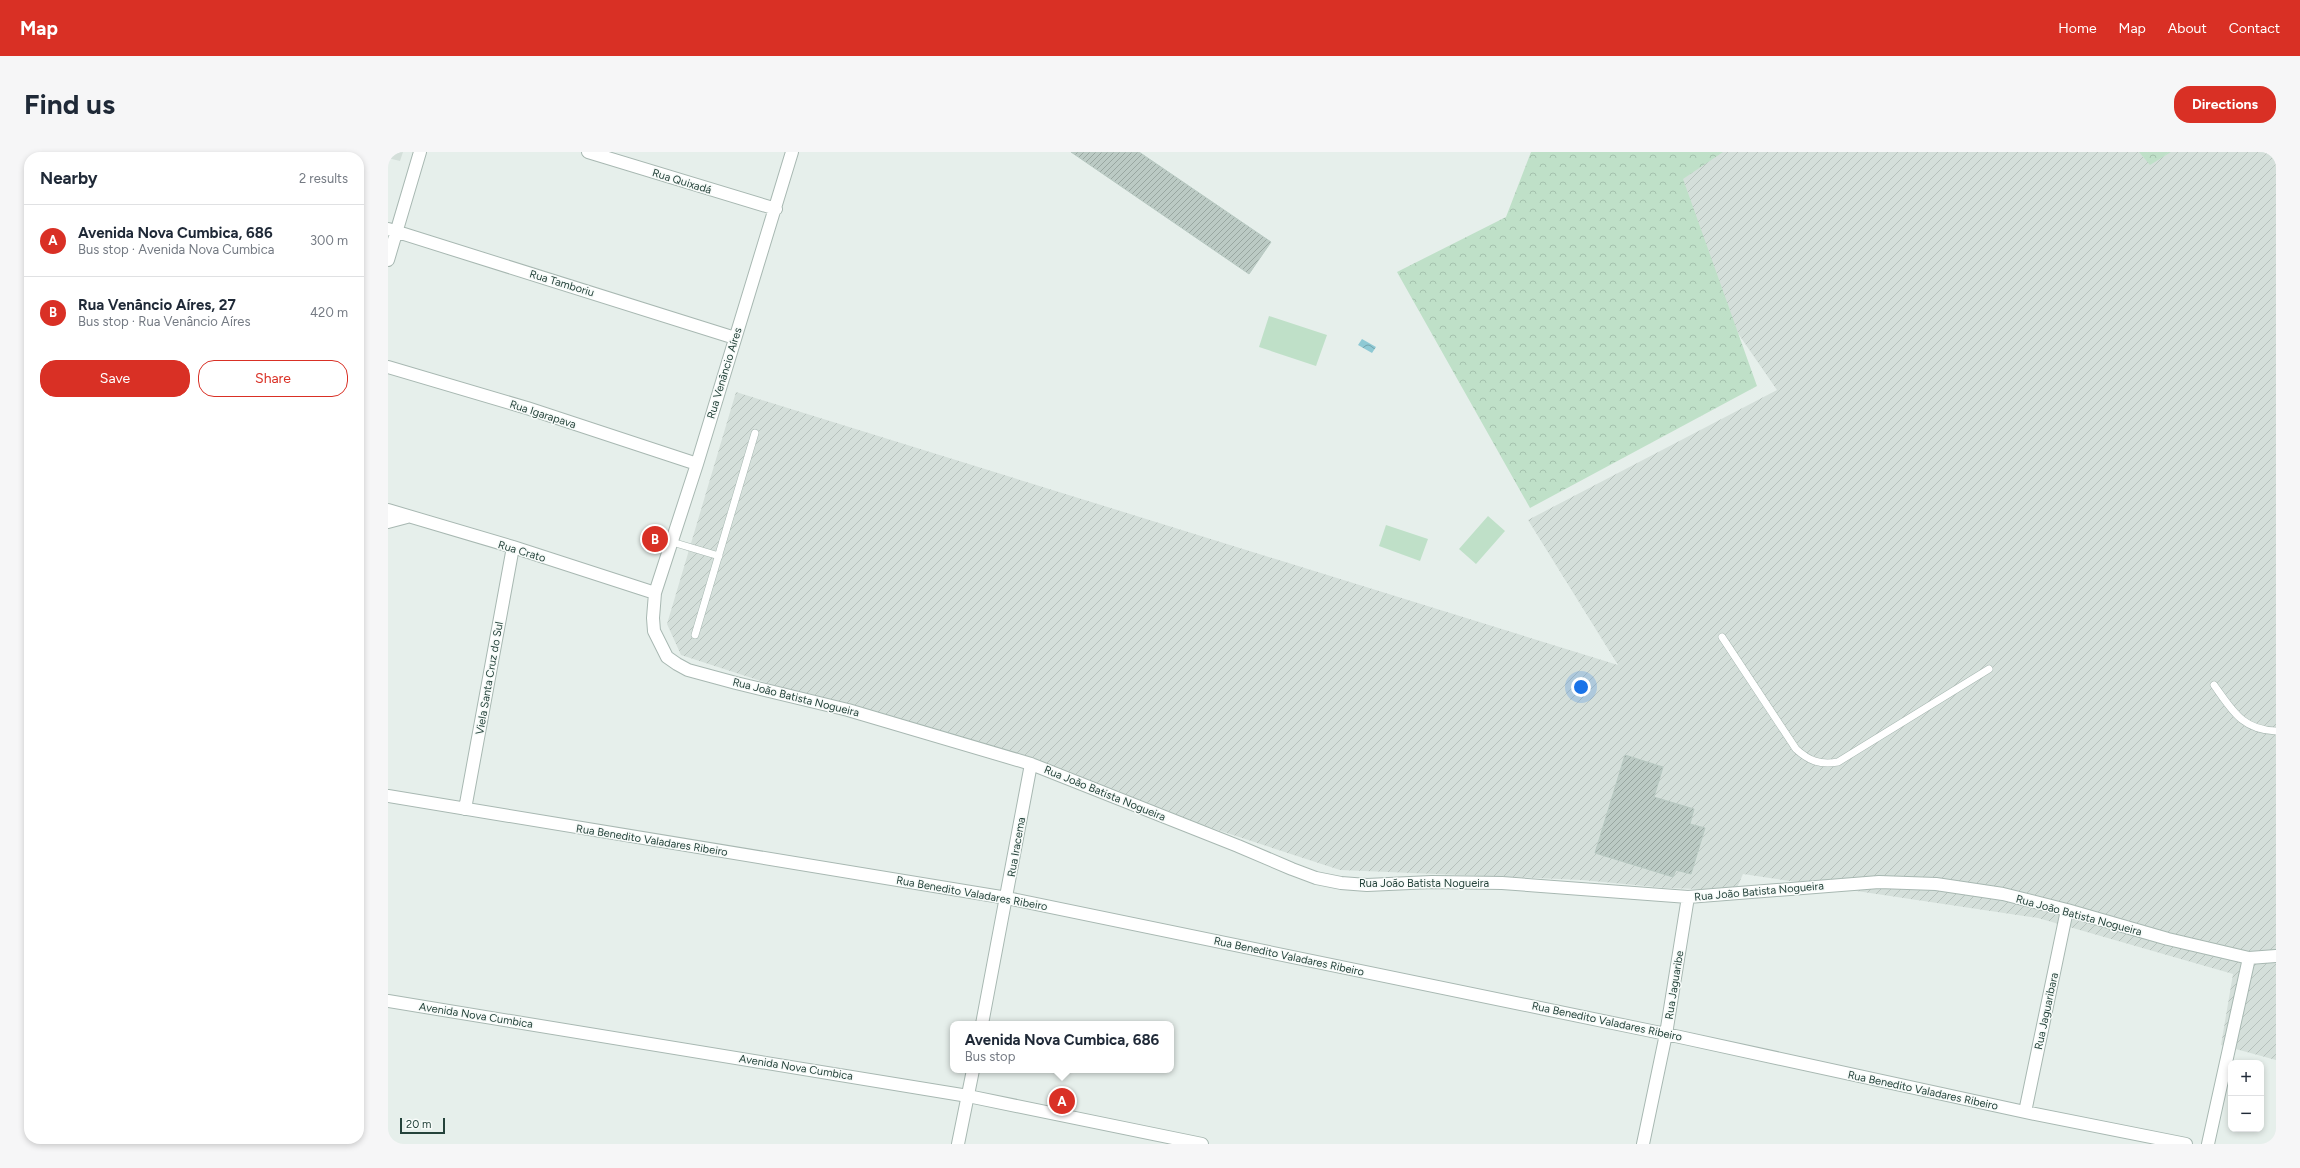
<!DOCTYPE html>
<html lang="en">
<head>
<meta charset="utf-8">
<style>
  :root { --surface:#fff; --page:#f6f6f7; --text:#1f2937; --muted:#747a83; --line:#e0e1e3; --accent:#d93025 }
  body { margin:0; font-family:Figtree,sans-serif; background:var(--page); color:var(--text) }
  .controls { position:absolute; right:12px; bottom:12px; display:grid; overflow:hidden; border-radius:8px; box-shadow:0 2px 6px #0003 }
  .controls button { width:36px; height:36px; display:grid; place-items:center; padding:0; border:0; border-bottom:1px solid var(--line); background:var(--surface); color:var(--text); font:20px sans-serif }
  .scale { position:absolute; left:12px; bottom:10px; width:45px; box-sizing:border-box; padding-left:4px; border:2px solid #24423a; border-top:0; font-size:11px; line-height:14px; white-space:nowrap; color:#24423a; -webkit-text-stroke:3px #f7fbf9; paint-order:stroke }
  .you { position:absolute; left:1193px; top:535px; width:14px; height:14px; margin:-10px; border:3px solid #fff; border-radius:50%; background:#1a73e8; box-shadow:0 0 0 6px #1a73e833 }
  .badge { display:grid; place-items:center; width:26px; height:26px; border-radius:50%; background:var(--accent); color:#fff; font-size:13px; font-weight:700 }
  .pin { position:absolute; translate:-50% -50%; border:2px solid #fff; box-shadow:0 1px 4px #0006 }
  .popup { position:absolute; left:562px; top:869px; width:224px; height:52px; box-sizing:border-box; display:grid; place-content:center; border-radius:8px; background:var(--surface); filter:drop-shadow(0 1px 3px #0005); font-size:13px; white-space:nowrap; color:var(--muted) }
  .popup b { font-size:15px; color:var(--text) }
  .popup::after { content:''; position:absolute; left:50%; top:100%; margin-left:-8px; border:8px solid transparent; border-top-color:var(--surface) }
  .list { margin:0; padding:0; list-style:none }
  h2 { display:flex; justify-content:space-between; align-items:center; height:52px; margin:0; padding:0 16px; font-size:17px }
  h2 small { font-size:13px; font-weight:400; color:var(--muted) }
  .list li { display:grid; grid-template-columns:26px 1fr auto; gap:12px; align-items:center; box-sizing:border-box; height:72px; padding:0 16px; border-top:1px solid var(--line) }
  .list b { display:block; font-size:15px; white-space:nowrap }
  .list p { margin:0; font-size:13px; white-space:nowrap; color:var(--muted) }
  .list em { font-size:13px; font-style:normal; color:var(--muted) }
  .actions { display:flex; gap:8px; padding:12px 16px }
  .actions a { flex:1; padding:9px 0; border:1px solid var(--accent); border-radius:16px; text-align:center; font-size:14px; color:var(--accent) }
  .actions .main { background:var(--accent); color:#fff }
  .map { position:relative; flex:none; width:1888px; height:992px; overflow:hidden; border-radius:16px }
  header { display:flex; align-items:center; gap:24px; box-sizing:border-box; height:56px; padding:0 20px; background:var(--accent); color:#fff }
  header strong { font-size:19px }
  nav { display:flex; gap:22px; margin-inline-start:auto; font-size:14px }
  .intro { display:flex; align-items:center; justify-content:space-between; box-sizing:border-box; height:96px; padding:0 24px }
  h1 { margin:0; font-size:28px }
  .button { padding:10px 18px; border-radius:16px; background:var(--accent); color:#fff; font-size:14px; font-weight:700 }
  main { display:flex; gap:24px; padding:0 24px }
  aside { flex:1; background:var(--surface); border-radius:16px; box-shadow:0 2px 6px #0003 }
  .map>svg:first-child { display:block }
</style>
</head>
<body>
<header>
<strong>Map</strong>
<nav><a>Home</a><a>Map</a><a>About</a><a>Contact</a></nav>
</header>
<div class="intro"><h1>Find us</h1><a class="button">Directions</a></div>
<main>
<aside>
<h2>Nearby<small>2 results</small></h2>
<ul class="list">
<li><span class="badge">A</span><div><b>Avenida Nova Cumbica, 686</b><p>Bus stop · Avenida Nova Cumbica</p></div><em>300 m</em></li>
<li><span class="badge">B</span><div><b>Rua Venâncio Aíres, 27</b><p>Bus stop · Rua Venâncio Aíres</p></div><em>420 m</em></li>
</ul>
<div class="actions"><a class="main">Save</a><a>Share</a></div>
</aside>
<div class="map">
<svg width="1888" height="992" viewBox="0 0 1888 992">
  <defs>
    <pattern id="industrial-furrows" width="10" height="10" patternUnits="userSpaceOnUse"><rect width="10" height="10" fill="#d4dfda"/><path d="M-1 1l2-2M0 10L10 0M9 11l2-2" fill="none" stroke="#b6c1bc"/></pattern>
    <pattern id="forest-crowns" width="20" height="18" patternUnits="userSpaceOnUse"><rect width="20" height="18" fill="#bfe0c8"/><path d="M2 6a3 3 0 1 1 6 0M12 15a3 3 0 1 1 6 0" fill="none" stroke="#a4c1ad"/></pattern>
    <pattern id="water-waves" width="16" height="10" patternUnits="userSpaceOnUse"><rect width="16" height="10" fill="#8ec9d4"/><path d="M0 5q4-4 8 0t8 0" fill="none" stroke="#74a5ad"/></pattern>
    <pattern id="building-hatch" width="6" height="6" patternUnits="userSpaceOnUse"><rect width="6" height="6" fill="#bbcac4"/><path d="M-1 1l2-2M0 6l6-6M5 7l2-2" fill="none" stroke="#98a6a0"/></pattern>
  </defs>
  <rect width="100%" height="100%" fill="#e6efeb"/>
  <path fill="#d4dfda" d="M0 0H15L12 9 0 6Z"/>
  <path fill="url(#industrial-furrows)" d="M1252 0H1888V908L1833 893 1845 822 1650 766 1355 722 1348 738 1278 736 1194 728 952 718 293 503 279 472 348 240 1230 513 1140 368 1389 238 1247 32Z"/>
  <path fill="url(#forest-crowns)" d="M1143 0H1335L1295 27 1369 234 1142 356 1009 120 1118 65Z
    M1751 0H1783L1762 13Z"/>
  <path fill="#bfe0c8" d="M881 164 939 183 928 214 871 195Z
    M1100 364 1117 379 1088 412 1071 397Z
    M998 373 1040 387 1032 409 991 394Z"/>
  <path fill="url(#water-waves)" d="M974 187 988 195 984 201 970 193Z"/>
  <path fill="url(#building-hatch)" stroke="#b8c9c2" d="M683 0H751L883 90 861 122Z
    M1237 603 1275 615 1266 645 1306 657 1302 672 1317 676 1303 722 1288 718 1285 725 1207 701Z"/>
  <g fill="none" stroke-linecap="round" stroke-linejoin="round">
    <g stroke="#a8b8b2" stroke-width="8">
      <path id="service" d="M284 390 331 404
        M307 483 367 281
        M1334 485 1408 597C1421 609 1432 613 1450 610L1601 517
        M1826 533C1844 558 1854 578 1888 579"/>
    </g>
    <g stroke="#a8b8b2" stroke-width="14">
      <path id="minor" d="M200 0 388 57
        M404 0 309 312 267 441 265 466 266 479 279 505 289 512 300 518 348 531 460 558 643 612 850 694 904 717 928 726 953 731 979 733 1044 730 1114 731 1300 745 1491 730 1548 732 1615 742 1679 758 1780 787 1861 806 1888 804
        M0 77 347 186
        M0 108 32 0
        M0 215 139 256 309 312
        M0 358 125 395 267 441
        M0 370 19 365
        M0 644 619 746 1278 882 1637 960 1798 992
        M77 657 125 395
        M594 872 643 612
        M1637 960 1679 758
        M570 992 585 918
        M1255 992 1278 882 1300 745
        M1820 992 1861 806"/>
    </g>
    <g stroke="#a8b8b2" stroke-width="14">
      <path id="tertiary" d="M0 849 580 944 814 992"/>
    </g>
    <use href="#service" stroke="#fff" stroke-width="7"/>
    <use href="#minor" stroke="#fff" stroke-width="12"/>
    <use href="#tertiary" stroke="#fff" stroke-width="12"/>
  </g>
  <g text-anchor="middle" stroke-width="3" stroke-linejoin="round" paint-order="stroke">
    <g font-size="11" fill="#24423a" stroke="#f7fbf9">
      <text transform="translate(294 29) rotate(17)" y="4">Rua Quixadá</text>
      <text transform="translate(174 131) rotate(17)" y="4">Rua Tamboriu</text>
      <text transform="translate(336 221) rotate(-73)" y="4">Rua Venâncio Aíres</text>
      <text transform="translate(155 262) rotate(18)" y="4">Rua Igarapava</text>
      <text transform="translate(134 399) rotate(17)" y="4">Rua Crato</text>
      <text transform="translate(101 526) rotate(-80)" y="4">Viela Santa Cruz do Sul</text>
      <text transform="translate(408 545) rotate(14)" y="4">Rua João Batista Nogueira</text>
      <text transform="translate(717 641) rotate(22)" y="4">Rua João Batista Nogueira</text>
      <text transform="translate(264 688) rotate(9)" y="4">Rua Benedito Valadares Ribeiro</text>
      <text transform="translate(628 695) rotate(-80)" y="4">Rua Iracema</text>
      <text x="1036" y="735">Rua João Batista Nogueira</text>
      <text transform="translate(1371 739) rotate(-5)" y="4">Rua João Batista Nogueira</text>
      <text transform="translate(584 741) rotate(10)" y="4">Rua Benedito Valadares Ribeiro</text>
      <text transform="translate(1691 763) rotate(15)" y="4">Rua João Batista Nogueira</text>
      <text transform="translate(901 804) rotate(12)" y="4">Rua Benedito Valadares Ribeiro</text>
      <text transform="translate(1286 833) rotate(-81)" y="4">Rua Jaguaribe</text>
      <text transform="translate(1658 859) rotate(-78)" y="4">Rua Jaguaribara</text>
      <text transform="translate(88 863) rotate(9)" y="4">Avenida Nova Cumbica</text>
      <text transform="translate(1219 869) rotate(12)" y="4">Rua Benedito Valadares Ribeiro</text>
      <text transform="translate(408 915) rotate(9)" y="4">Avenida Nova Cumbica</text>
      <text transform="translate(1535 938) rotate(12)" y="4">Rua Benedito Valadares Ribeiro</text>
    </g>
  </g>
</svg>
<div class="controls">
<button>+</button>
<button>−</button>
</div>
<div class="scale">20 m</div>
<div class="you"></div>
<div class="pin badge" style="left:674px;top:949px">A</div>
<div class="popup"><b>Avenida Nova Cumbica, 686</b>Bus stop</div>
<div class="pin badge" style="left:267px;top:387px">B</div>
</div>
</main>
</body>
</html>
